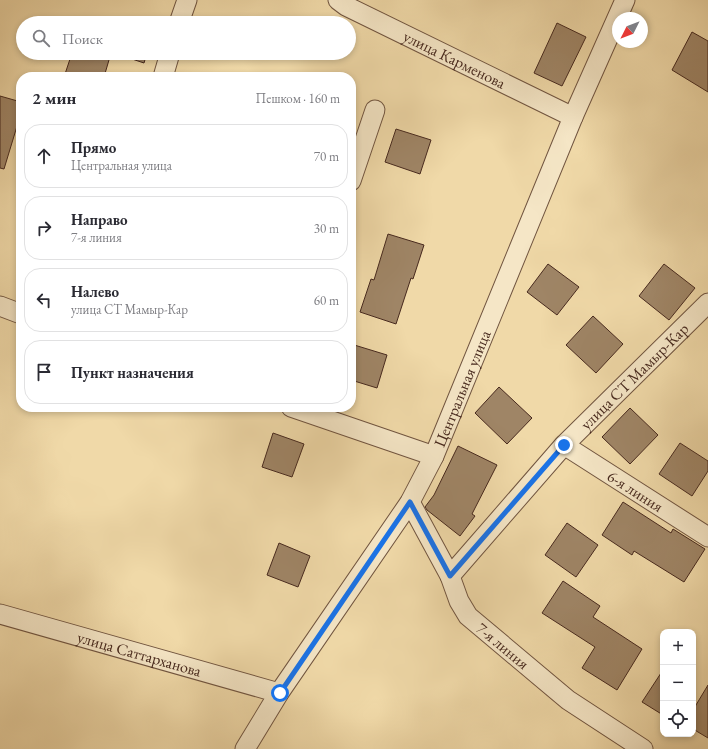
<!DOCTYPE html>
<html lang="ru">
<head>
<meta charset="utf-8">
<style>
  :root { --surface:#fff; --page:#f2f2f3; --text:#2b2b33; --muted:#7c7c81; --line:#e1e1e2 }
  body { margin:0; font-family:"EB Garamond",serif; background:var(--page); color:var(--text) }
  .controls { position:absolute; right:12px; bottom:12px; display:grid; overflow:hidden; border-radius:8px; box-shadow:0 2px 6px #0003 }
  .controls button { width:36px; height:36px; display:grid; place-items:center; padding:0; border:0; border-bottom:1px solid var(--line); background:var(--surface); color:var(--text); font:20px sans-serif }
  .compass { position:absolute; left:612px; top:12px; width:36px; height:36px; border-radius:50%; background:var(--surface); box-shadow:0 2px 6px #0003; rotate:228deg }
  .stop { position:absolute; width:12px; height:12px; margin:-9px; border:3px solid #1a73e8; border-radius:50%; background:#fff }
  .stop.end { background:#1a73e8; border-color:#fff; box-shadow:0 1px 4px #0008 }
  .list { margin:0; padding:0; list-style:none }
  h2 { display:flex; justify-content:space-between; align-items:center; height:52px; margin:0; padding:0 16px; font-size:17px }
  h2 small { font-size:13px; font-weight:400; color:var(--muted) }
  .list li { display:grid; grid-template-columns:26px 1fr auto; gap:12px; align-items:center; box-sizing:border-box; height:64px; margin:0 8px 8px; padding:0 8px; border:1px solid var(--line); border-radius:16px }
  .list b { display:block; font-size:15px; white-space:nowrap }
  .list p { margin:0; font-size:13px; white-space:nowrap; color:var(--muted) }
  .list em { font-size:13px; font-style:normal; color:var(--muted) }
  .icon { flex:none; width:22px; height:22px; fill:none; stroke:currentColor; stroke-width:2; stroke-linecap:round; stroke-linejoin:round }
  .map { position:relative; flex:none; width:708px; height:749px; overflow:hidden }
  .search { position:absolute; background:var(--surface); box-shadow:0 2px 6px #0003; left:16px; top:16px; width:340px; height:44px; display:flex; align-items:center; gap:10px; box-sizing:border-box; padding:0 14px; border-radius:22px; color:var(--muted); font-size:15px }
  .panel { position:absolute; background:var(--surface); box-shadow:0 2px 6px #0003; left:16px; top:72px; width:340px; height:340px; border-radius:16px }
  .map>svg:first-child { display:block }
</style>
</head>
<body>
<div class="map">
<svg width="708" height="749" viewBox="0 0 708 749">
  <rect width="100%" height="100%" fill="#f0d9a8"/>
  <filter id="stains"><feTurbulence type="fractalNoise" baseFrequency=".005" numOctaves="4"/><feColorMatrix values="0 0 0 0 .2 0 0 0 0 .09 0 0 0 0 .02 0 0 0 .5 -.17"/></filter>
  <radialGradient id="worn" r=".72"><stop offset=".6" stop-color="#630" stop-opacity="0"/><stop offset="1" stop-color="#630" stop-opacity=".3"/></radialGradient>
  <path fill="#9f8566" stroke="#47291e" d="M557 23 586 37 562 86 534 73Z
    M692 32 708 41V92L672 70Z
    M72 53H111L104 77H64Z
    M114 53H147L144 63Z
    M0 96 21 102V113L4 169 0 168Z
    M396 129 431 140 420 174 385 162Z
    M388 234 424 245 413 279 411 278 396 324 360 312 371 279 374 280Z
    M548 264 579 287 557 315 527 292Z
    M664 264 695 288 669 320 639 296Z
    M593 316 623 344 596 373 566 345Z
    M351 344 387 355 377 388 351 380Z
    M499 387 532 418 507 444 475 413Z
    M630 408 658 435 630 464 602 437Z
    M273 433 304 444 292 477 262 467Z
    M680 443 708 461V471L692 496 659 474Z
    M458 446 497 465 472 514 475 516 460 536 427 510 425 507 434 495Z
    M623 502 671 533 673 529 705 549 684 582 634 551 632 555 602 535Z
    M567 523 598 545 576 577 545 555Z
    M279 543 310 556 298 587 267 575Z
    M563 581 600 606 593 617 642 649 617 690 582 668 595 647 542 613Z
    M663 670V715L642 702Z
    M708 685V738L693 729V710Z"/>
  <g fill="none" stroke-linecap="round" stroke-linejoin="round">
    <g stroke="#715540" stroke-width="21">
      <g id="minor">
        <path id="s1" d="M338 0 346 6 573 117"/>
        <path d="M179 23 187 0"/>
        <path d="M163 77 170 53"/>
        <path d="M351 181 375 110"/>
        <path d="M0 306 21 314"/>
        <path d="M291 407 434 456"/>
        <path id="s2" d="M564 445 708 537"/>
        <path id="s3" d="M410 502 450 576 459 601 468 616 568 700 643 749"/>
        <path id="s4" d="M450 576 564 445 708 303"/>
        <path id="s5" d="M0 614 279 693"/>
        <path id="s6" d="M245 749 279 693 410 502 434 456 573 117 625 0"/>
      </g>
    </g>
    <use href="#minor" stroke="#f5e6c6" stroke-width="19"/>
  </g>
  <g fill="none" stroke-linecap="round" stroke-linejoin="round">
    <path stroke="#1a73e8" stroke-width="5" d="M280 693 410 502 450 576 564 445"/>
  </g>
  <g text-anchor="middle" stroke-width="4" stroke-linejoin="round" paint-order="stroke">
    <g font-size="16" fill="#47291e" stroke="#f5e6c6">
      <text dy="6" stroke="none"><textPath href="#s1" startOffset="131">улица Карменова</textPath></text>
      <text dy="6" stroke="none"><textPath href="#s4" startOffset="272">улица СТ Мамыр-Кар</textPath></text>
      <text dy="6" stroke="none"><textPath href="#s6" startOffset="422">Центральная улица</textPath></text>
      <text dy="6" stroke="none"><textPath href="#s2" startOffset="85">6-я линия</textPath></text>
      <text dy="6" stroke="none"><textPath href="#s3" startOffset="174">7-я линия</textPath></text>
      <text dy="6" stroke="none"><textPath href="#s5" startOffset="145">улица Саттарханова</textPath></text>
    </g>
  </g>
  <rect width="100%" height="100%" filter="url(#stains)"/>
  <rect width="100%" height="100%" fill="url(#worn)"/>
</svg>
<div class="controls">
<button>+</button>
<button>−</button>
<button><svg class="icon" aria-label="locate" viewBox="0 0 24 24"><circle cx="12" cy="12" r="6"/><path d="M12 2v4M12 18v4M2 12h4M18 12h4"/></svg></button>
</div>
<svg class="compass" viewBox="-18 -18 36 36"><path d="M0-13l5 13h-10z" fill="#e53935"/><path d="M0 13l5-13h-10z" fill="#7c7c81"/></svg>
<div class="stop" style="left:280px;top:693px"></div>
<div class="stop end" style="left:564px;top:445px"></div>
<div class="search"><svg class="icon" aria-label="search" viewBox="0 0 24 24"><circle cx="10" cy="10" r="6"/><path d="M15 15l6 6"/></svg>Поиск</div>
<section class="panel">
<h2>2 мин<small>Пешком · 160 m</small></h2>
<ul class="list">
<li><svg class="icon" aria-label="ahead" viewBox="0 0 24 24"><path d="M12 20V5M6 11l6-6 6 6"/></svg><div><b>Прямо</b><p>Центральная улица</p></div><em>70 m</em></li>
<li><svg class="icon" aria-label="right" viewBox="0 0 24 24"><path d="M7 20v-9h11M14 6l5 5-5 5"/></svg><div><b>Направо</b><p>7-я линия</p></div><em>30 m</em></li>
<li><svg class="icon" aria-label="left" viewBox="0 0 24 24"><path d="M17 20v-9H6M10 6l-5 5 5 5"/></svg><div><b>Налево</b><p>улица СТ Мамыр-Кар</p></div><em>60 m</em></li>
<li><svg class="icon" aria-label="arrive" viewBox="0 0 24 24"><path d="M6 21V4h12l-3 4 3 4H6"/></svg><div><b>Пункт назначения</b></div></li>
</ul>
</section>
</div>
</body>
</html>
